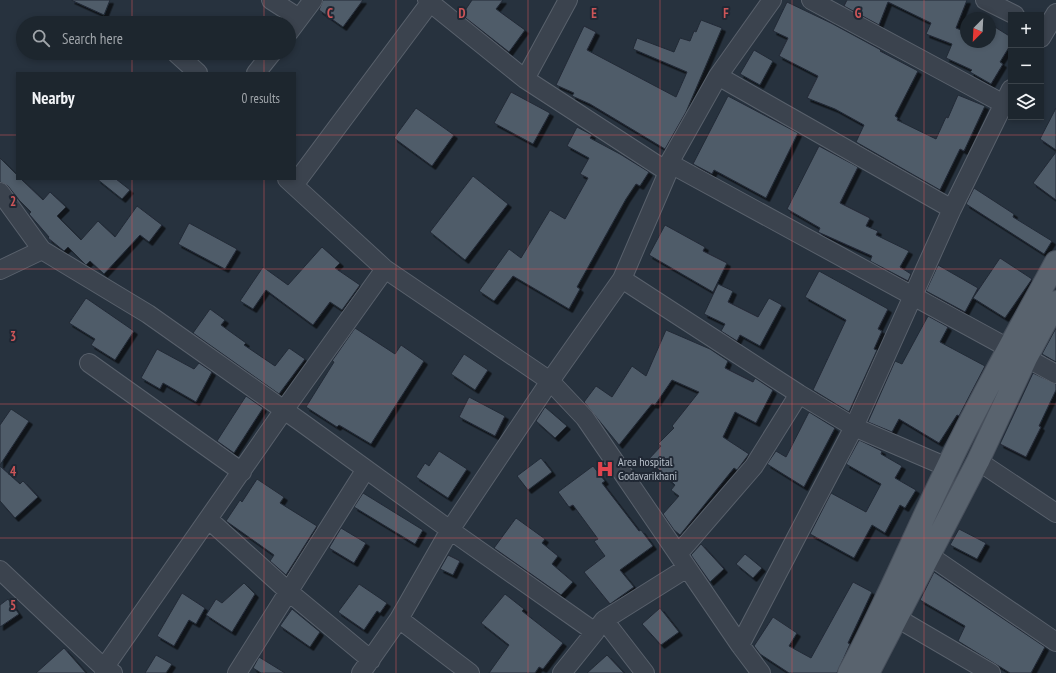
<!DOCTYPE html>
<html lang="en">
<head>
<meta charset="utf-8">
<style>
  :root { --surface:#1d262e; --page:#252e36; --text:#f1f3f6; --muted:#a0a5aa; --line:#3b434a }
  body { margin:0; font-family:"PT Sans Narrow",sans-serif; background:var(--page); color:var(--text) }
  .controls { position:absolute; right:12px; top:12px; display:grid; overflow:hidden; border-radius:0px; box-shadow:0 2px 6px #0003 }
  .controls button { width:36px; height:36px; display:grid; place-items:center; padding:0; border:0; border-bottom:1px solid var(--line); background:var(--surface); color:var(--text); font:20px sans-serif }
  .compass { position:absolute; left:960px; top:12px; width:36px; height:36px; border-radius:50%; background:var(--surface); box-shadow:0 2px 6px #0003; rotate:204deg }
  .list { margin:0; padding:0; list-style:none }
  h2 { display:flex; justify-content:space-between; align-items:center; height:52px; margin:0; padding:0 16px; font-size:17px }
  h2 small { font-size:13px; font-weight:400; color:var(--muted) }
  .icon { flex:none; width:22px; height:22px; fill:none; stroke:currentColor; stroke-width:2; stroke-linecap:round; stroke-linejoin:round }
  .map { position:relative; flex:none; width:1056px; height:673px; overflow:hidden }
  .search { position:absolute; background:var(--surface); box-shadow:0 2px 6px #0003; left:16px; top:16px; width:280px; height:44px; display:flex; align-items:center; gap:10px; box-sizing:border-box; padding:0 14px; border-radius:22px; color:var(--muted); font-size:15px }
  .panel { position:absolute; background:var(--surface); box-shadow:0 2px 6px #0003; left:16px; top:72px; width:280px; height:108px; border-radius:0px }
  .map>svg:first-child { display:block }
</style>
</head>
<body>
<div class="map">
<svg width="1056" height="673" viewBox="0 0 1056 673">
  <defs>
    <filter id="shadow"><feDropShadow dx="3.5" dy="3.5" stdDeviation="0" flood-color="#0009"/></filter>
  </defs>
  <rect width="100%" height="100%" fill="#27323e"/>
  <path fill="#505b69" stroke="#222a36" filter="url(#shadow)" d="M71 0H110L104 15Z
    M323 0H363L343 27 319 10Z
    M472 0H503L496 9 525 30 509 52 462 15Z
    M847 0H967L956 28 966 32V42L990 43V24L1011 37V44L1000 62 1003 64 991 84 970 72 972 70 946 58 952 44 926 34 931 23 888 2 879 25 844 6Z
    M787 2 831 23 881 50 880 51 918 71 895 116 898 118 897 120 936 139 946 117 948 118 958 95 985 106 964 151 960 149 940 190 856 142 864 125 835 109 807 98 818 76 779 56 788 38 773 31Z
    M701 20 722 28 686 112 665 149 590 104 572 96 574 93 556 85 584 26 596 32 587 50 676 97 687 72 633 49 637 38 674 52 680 38 690 41 694 31 696 32Z
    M754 50 773 61 760 85 740 74Z
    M511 92 550 113 533 144 494 123Z
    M728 96 798 133 766 198 714 170 712 174 693 164Z
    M416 108 454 135 432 166 394 138Z
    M1056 108V150L1040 139Z
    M577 127 592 135 590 138 620 154 649 172 640 186 636 184 626 199 577 287 580 289 569 309 513 276 494 301 479 291 509 249 521 258 550 210 565 219 588 178 580 174 589 158 567 146Z
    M819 146 858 167 840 203 870 218 866 226 878 231 876 235 909 251 900 267 911 274 908 281 870 261 872 256 818 232 820 228 787 209Z
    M1056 152V200L1033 183Z
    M0 158 17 175V179H21L43 200 50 192 66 207 57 216 81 240 98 221 115 237 137 206 162 225 149 242 140 235 104 274 90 261 86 265 68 247 64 251 48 238 49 237 29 214 31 212 19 200 8 186 0 182Z
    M473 176 508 204 465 260 430 232Z
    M97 179H116L130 190 122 199Z
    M974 188 1014 214 1013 217 1052 241 1044 254 966 204Z
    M189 223 237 249 225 269 178 244Z
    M665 225 705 247 703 251 727 263 713 292 649 255Z
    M322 247 340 263 335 268 360 285 342 310 330 302 313 325 266 290 253 309 240 301 263 267 288 285Z
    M1000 258 1032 279 1005 318 973 298Z
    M938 265 978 288 965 312 926 291Z
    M819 271 888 309 878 329 882 331 874 349 877 350 849 412 813 390 846 320 805 297Z
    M718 284 733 291 728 302 758 317 769 298 782 305 760 346 740 335 737 341 721 331 725 324 704 314Z
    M86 298 134 331 115 360 91 345 95 339 69 323Z
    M210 309 225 320 221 325 246 343 244 345 275 366 289 348 305 359 279 394 193 333Z
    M928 316 948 327 940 342 985 366 959 416 957 415 939 443 899 419 892 432 868 422 895 361 902 364Z
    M355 328 395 354 401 345 424 361 371 444 339 425 337 427 306 407 334 362 332 361Z
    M1056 328V362L1042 354Z
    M666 330 710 349 728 361 725 368 753 382 755 378 773 390 756 423 735 412 723 437 749 454 737 470 734 468 680 535 674 530 663 514 679 496 671 490 675 485 648 460 661 446 658 444 674 428 672 426 699 392 672 380 655 405 652 404 619 445 584 402 596 386 612 397 632 366 646 376Z
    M157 349 194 369 199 363 212 372 196 402 163 383 160 389 141 378Z
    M464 354 488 370 475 390 451 374Z
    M1033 373 1056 384V390L1039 426 1041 427 1026 457 1000 444Z
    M246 396 263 408 234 453 217 441Z
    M469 397 505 416 495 436 459 417Z
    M545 407 567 426 555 438 536 421Z
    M11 409 29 421 0 465V425Z
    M809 412 835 428 804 487 767 464 776 451 786 457Z
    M859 440 882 451 881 454 902 466 895 478 916 490 905 508 900 505 885 533 872 525 854 558 810 534 831 493 866 512 881 484 846 464Z
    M439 451 467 469 448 498 416 477 425 463 429 466Z
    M541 458 552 472 528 490 517 476Z
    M0 466 20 484 23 481 38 497 15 518 0 501Z
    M593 466 605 481 602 483 639 531 641 530 653 546 620 570 634 587 610 604 584 572 605 556 594 541 598 539 573 505 569 507 558 492Z
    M257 479 284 497 280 503 317 526 286 575 270 561 274 555 226 521 240 500 242 502Z
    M363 493 423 530 415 544 354 507Z
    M516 518 545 539 542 543 558 556 552 564 573 582 561 595 494 548Z
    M341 528 366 543 354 563 329 548Z
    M959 529 986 543 977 559 950 545Z
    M701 544 724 569 710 582 691 555Z
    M745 554 762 568 753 578 736 564Z
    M448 555 460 561 453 575 440 569Z
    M934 572 1045 647 1031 673H1010L958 641 965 626 920 600Z
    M853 582 872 592 848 643 850 644 837 673H789L760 654 754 646 773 617 797 633 789 646 811 658Z
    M244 583 255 594 232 632 206 615 216 599 222 603Z
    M359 584 387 603 380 613 377 611 364 630 338 612Z
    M182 593 205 608 196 624 189 620 174 646 157 636Z
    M505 594 524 609 522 611 563 643 543 669 539 667 535 673H489L509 645 481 623Z
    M8 599 19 614 0 627V605Z
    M660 608 679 632 661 645 642 624Z
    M292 609 320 632 310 647 280 626Z
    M64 648 86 673H36Z
    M156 655 172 664 166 673H145Z
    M607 655 624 673H587Z
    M259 657 285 673H261L253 668Z"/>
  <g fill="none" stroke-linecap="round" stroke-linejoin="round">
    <g stroke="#59616c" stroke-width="20">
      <path id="minor" d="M271 0 299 18
        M427 0 525 79 668 172
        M811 0 1002 103
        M985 0 1015 15
        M289 32 313 0
        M1041 38 1056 13
        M176 53 198 73
        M256 73 272 53
        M718 76 952 209
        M525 79 568 0
        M669 163 1056 374
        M287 179 385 269
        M294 185 432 0
        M0 192 42 250 148 314 301 422 450 530 595 632 562 673
        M0 270 42 250
        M622 279 799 394 854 427 947 467
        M89 363 242 472
        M978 461 1056 513
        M208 519 289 592 371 660
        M678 554 754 466 799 394
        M930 556 1056 642
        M0 570 104 668 113 673
        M897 618 991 673
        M399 619 470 673
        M604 620 687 568
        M597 629 604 620 645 673
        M740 645 854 427 952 209 1011 89
        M104 673V668L284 410 385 269 550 381 585 418 740 645 761 673
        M237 673 366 469
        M361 673 399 619 450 530 550 381 622 279 668 172 669 163 718 76 772 0"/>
    </g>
    <g stroke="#474f5b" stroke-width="24">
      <path id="major" d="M849 673C885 606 914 536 947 468 980 398 1019 330 1056 262
        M868 673 978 461 1026 358 1056 302"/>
    </g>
    <use href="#minor" stroke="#3b434e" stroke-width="18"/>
    <use href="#major" stroke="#59636e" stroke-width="22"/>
  </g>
  <path fill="none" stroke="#cd5558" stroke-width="1" stroke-opacity="0.55" d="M132 0V23M264 0V23M396 0V673M528 0V673M660 0V673M792 0V673M924 0V673M132 53V73M264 53V73M0 135H17M295 135H1056M132 179V673M264 179V673M0 269H1056M0 404H1056M0 538H1056"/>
  <defs>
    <g id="hospital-bare" transform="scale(1.38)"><path d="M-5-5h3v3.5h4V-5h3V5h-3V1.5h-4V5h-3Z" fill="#e0444e" stroke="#202834" stroke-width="2.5" paint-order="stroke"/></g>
  </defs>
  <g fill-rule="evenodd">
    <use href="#hospital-bare" x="605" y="469"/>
  </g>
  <g text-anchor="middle" stroke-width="4" stroke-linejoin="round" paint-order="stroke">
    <g font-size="12" fill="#b7bfc9" stroke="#202834" text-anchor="start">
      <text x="618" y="466">Area hospital<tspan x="618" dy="14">Godavarikhani</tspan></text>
    </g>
  </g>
  <g font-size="13" text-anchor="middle" font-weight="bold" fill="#cd5558" stroke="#202834" stroke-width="4" stroke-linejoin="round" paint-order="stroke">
    <text x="330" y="18">C</text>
    <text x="462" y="18">D</text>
    <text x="594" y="18">E</text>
    <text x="726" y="18">F</text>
    <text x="858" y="18">G</text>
    <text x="13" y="206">2</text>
    <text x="13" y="341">3</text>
    <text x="13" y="476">4</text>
    <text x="13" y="610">5</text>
  </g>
</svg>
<div class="controls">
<button>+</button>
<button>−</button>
<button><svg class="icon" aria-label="layers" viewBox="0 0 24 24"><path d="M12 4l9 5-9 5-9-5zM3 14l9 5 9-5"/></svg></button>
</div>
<svg class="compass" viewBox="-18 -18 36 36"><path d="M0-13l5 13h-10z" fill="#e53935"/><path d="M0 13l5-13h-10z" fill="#a0a5aa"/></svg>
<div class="search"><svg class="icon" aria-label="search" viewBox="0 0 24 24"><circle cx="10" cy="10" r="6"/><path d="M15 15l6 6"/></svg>Search here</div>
<section class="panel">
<h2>Nearby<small>0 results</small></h2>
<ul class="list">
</ul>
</section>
</div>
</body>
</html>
